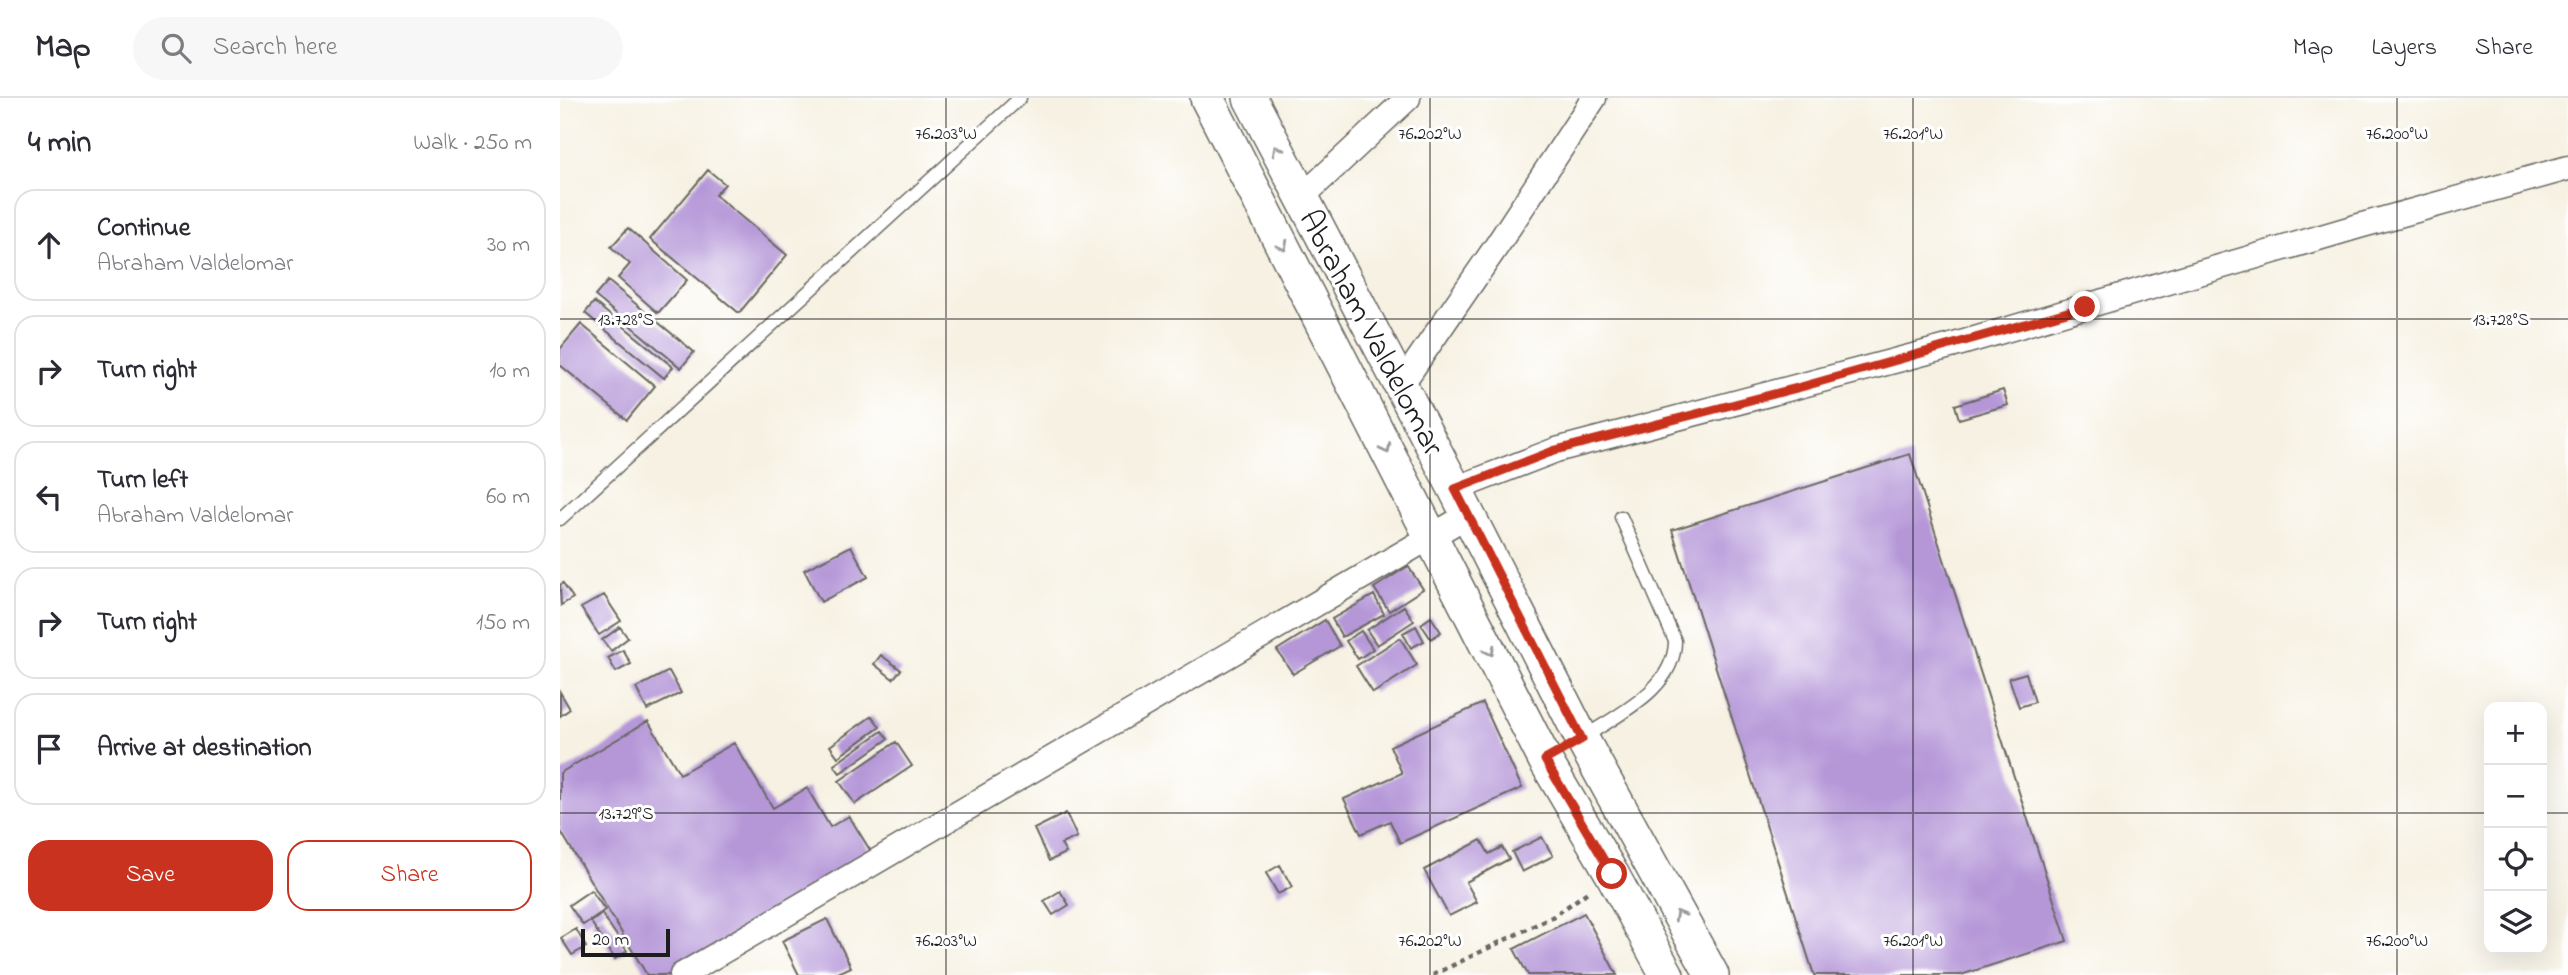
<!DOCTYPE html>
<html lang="en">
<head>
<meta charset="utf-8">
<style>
  :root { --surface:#fff; --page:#f7f7f7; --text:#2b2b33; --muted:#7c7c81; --line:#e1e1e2; --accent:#c8321e }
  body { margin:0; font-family:"Indie Flower",sans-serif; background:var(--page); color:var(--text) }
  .controls { position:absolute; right:21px; bottom:21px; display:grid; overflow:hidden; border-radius:14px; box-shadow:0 7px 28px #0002 }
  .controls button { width:63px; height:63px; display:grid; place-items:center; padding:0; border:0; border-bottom:2px solid var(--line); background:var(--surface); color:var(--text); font:35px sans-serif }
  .scale { position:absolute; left:21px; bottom:18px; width:89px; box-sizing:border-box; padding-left:7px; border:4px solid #1c1c1c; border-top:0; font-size:19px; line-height:24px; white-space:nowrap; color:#1c1c1c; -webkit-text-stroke:5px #fff; paint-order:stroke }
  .stop { position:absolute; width:21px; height:21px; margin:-16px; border:5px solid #c8321e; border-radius:50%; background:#fff }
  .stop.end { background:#c8321e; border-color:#fff; box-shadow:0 2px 7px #0008 }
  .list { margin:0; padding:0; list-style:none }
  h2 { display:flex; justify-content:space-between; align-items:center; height:91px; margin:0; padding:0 28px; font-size:30px }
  h2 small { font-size:23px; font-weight:400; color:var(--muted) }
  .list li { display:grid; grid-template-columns:46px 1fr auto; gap:21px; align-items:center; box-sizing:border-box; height:112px; margin:0 14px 14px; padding:0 14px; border:2px solid var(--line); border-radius:21px }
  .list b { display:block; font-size:26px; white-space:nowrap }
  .list p { margin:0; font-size:23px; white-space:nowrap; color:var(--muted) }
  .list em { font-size:23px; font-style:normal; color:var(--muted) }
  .actions { display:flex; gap:14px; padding:21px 28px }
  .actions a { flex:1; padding:16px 0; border:2px solid var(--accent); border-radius:21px; text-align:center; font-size:24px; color:var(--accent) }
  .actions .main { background:var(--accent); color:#fff }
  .icon { flex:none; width:38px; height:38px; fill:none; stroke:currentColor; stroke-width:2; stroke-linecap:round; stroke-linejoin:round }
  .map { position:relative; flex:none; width:2008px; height:877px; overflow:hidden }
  header { display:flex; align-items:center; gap:42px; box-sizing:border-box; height:98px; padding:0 35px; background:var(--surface); border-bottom:2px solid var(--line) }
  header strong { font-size:33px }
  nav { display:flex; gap:38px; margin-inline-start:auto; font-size:24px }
  .search { width:490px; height:63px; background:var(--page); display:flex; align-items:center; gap:18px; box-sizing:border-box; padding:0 24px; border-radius:38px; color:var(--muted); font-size:26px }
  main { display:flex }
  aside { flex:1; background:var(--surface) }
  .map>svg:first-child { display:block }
</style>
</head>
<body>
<header>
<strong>Map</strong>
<div class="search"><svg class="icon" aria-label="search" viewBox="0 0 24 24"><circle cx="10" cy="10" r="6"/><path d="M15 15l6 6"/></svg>Search here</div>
<nav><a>Map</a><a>Layers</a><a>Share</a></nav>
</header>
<main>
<aside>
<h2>4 min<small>Walk · 250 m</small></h2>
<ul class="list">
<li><svg class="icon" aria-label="ahead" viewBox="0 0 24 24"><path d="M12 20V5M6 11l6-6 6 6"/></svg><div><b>Continue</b><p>Abraham Valdelomar</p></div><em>30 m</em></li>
<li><svg class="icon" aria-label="right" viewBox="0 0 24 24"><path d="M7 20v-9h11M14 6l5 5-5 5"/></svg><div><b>Turn right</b></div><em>10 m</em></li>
<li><svg class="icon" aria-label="left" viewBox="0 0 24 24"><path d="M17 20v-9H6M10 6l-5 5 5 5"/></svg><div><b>Turn left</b><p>Abraham Valdelomar</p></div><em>60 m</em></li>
<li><svg class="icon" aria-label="right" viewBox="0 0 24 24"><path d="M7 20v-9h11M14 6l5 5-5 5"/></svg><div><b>Turn right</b></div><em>150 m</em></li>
<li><svg class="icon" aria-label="arrive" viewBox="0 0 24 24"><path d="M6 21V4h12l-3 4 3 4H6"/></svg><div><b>Arrive at destination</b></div></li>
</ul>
<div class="actions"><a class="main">Save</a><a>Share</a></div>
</aside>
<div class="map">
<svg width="2008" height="877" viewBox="0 0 2008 877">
  <rect width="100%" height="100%" fill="#fff"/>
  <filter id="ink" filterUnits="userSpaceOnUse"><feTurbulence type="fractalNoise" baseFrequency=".0143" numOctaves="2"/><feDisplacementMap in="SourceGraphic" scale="14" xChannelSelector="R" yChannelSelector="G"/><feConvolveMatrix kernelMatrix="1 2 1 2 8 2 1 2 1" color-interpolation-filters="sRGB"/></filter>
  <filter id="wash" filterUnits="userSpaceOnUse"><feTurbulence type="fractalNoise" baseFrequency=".00686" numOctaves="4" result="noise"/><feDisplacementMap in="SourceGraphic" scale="28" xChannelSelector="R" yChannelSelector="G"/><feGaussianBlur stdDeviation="1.57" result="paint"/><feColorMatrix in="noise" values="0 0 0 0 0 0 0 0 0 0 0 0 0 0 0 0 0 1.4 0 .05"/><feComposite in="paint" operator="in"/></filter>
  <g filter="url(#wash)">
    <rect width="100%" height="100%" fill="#f6f1e2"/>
    <g id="blocks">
      <path fill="#b597d8" d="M148 72 165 86 155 97 227 157 179 215 90 141Z
        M68 130 127 182 98 215 58 180 70 166 51 149Z
        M48 183 134 254 121 270 35 198Z
        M34 204 113 269 104 280 25 215Z
        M21 226 95 288 67 322 0 267V251Z
        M1443 292 1448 307 1399 321 1395 307Z
        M1350 356 1507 843 1401 877H1254L1112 432Z
        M291 448 308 479 261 504 244 472Z
        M848 468 863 491 829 513 814 490Z
        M3 485 13 500 1 507 0 487Z
        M44 497 61 523 39 537 21 510Z
        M814 497 824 516 782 539 772 521Z
        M844 508 854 523 817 547 807 532Z
        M871 519 881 534 871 541 861 526Z
        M765 522 780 548 733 576 717 552Z
        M856 528 864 543 851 550 843 535Z
        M60 529 68 540 51 553 42 542Z
        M801 533 813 551 798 561 786 543Z
        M840 540 857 567 813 595 796 568Z
        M63 552 71 566 56 574 48 560Z
        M321 557 341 572 333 581 314 566Z
        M109 573 121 595 87 612 76 590Z
        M1466 575 1475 604 1459 609 1449 580Z
        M0 594 10 611 0 618Z
        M923 605 962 690 840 745 830 723 801 736 784 701 842 675 830 648Z
        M312 618 320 629 278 659 270 648Z
        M88 623 120 676 174 645 213 710 247 690 270 729 289 718 313 757 109 877H87L0 732V675Z
        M322 633 328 641 280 675 274 667Z
        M336 644 352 668 295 706 279 683Z
        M506 715 517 739 501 746 506 755 489 763 474 731Z
        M982 739 993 758 962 774 952 754Z
        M921 742 929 756 942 749 949 761 906 784 917 804 889 818 864 772Z
        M720 767 732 789 718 796 706 775Z
        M31 792 45 812 23 827 9 807Z
        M500 793 509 807 493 817 484 803Z
        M1024 815 1057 877H968L954 851Z
        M42 816 67 853 55 861 31 824Z
        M267 821 291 869 274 877H239L222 843Z
        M16 831 26 849 12 857 1 840Z"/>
    </g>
  </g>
  <g filter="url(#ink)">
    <use href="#blocks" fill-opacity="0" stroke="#686761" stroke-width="2"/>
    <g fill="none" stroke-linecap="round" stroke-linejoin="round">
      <g stroke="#686761" stroke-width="15">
        <path id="lane" d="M0 421 460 0
          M1023 640C1058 616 1115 591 1115 543L1061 419"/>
      </g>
      <g stroke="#686761" stroke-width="27">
        <path id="street" d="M742 99 848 0
          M841 287 936 149 1034 0
          M895 391 996 352 1391 248 1799 128 2008 70
          M122 877 908 417"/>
      </g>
      <g stroke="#686761" stroke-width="36">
        <path id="secondary" d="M647 0 985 662 1052 776 1107 877
          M690 0 895 391 1022 641 1152 877"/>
      </g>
      <path stroke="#686761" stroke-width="4.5" stroke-dasharray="5 5" stroke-linecap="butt" d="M873 877 994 818 1029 793"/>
      <use href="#lane" stroke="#fff" stroke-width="12"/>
      <use href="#street" stroke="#fff" stroke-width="24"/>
      <use href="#secondary" stroke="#fff" stroke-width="33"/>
    </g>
    <defs><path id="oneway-chevron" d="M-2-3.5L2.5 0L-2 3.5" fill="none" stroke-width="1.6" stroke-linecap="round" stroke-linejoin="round" transform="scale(1.75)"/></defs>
    <g stroke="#999">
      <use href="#oneway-chevron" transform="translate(717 52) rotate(-118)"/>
      <use href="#oneway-chevron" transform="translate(723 148) rotate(63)"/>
      <use href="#oneway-chevron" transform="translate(826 351) rotate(63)"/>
      <use href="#oneway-chevron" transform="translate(930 553) rotate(63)"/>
      <use href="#oneway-chevron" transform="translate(1119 817) rotate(-119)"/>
    </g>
  </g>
  <g fill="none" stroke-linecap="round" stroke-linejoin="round" filter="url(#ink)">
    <path stroke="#c8321e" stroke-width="9" d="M1052 776 985 662 1022 641 895 391 996 352 1241 289 1525 209"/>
  </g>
  <path fill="none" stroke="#1c1c1c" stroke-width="2" stroke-opacity="0.45" d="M386 0V877M870 0V877M1353 0V877M1837 0V877M0 221H2008M0 715H1929M1982 715H2008"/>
  <g text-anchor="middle" stroke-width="6" stroke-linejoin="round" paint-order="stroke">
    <g font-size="32" fill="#1c1c1c" stroke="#fff">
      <text transform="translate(813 234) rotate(62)" y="11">Abraham Valdelomar</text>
    </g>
  </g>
  <g font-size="18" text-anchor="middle" fill="#1c1c1c" stroke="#fff" stroke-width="6" stroke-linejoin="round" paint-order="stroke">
    <text x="386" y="41">76.203°W</text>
    <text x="870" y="41">76.202°W</text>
    <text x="1353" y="41">76.201°W</text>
    <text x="1837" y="41">76.200°W</text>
    <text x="66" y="227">13.728°S</text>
    <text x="1941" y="227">13.728°S</text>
    <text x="66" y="721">13.729°S</text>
    <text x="386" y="848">76.203°W</text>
    <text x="870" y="848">76.202°W</text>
    <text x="1353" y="848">76.201°W</text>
    <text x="1837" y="848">76.200°W</text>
  </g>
</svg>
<div class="controls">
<button>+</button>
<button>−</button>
<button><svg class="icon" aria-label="locate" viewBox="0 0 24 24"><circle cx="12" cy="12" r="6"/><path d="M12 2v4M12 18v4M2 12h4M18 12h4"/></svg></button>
<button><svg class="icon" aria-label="layers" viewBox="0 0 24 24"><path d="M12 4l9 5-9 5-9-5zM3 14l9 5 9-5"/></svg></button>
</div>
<div class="scale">20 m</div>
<div class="stop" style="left:1052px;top:776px"></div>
<div class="stop end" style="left:1525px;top:209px"></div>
</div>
</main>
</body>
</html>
